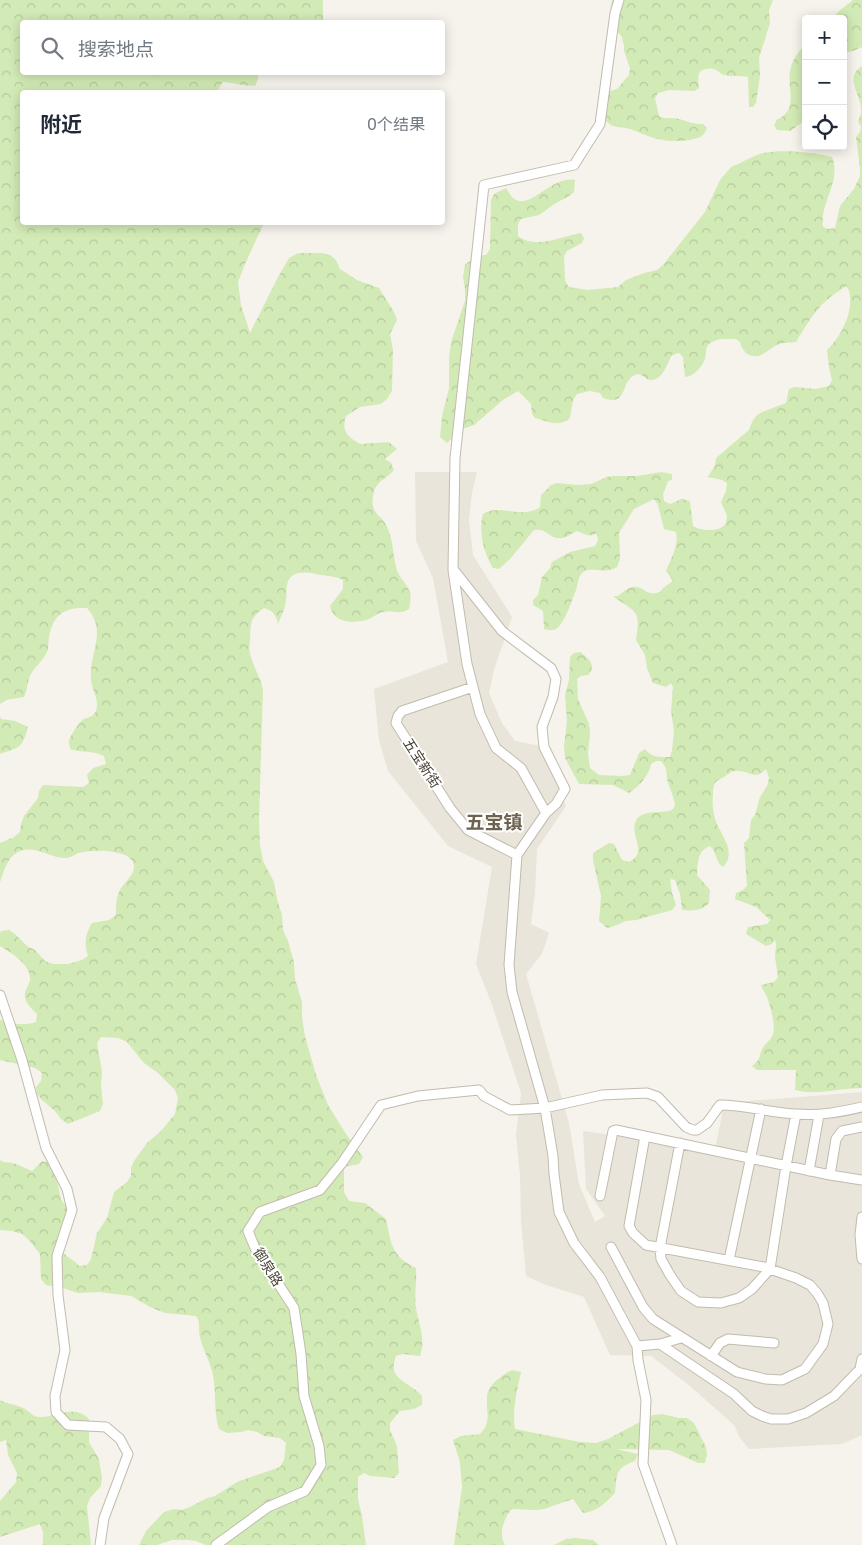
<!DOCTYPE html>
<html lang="zh">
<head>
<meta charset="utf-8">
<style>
  :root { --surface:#fff; --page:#f2f2f3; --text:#1f2937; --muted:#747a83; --line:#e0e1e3 }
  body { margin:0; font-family:"Golos Text","Noto Sans SC",sans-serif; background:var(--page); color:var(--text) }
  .controls { position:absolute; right:15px; top:15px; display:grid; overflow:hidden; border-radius:5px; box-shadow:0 2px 12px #0003 }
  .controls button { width:45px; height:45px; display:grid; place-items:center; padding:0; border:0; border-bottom:1px solid var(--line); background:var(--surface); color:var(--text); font:25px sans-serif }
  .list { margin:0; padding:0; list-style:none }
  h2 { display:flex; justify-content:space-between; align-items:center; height:65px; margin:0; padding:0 20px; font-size:21px }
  h2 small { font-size:16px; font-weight:400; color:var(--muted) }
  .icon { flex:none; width:28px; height:28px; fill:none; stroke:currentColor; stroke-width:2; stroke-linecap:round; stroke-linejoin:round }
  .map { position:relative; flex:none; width:862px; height:1545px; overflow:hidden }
  .search { position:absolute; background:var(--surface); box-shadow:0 2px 12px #0003; left:20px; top:20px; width:425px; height:55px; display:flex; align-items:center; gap:12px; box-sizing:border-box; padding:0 18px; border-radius:5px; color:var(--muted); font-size:19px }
  .panel { position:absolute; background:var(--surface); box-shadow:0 2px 12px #0003; left:20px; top:90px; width:425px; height:135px; border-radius:5px }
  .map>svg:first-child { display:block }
</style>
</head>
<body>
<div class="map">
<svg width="862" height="1545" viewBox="0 0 862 1545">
  <defs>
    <pattern id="forest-crowns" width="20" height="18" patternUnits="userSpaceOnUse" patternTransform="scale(1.25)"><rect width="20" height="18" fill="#d2eab5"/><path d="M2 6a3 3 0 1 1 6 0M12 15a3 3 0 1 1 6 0" fill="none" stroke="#b6ca9c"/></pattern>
  </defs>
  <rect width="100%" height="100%" fill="#f6f3ec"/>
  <path fill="#eae5da" d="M415 472H477L472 493 469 520 473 555 512 617 494 670 489 693 502 723 515 741 540 746 566 806 537 849 535 893 531 924 549 933 542 954 526 974 569 1123 579 1184 595 1222 605 1216 586 1189 583 1131 715 1149 724 1105 725 1103 862 1092V1435L842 1444 749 1449 740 1438 734 1425 690 1386 651 1356 610 1355 584 1297 546 1285 526 1276 521 1220 520 1175 516 1135 521 1093 491 1002 476 964 492 867 448 846 388 771 379 740 374 689 448 662 433 578 416 541Z"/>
  <path fill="url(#forest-crowns)" d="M0 0H322L323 1V22H22V72H258V79L255 86C244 86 234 83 223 82L219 88 218 92H22V222L264 223 245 264 238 282 241 305 250 333 277 279 289 258 298 253H322L330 255 336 260 340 269 357 280 379 288 394 312 397 320 390 334 393 350 392 391 387 399 381 404 360 407 346 416C341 431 347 436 360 444L389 442 397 449 385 459 391 463 394 470C387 479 377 480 374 492 368 515 382 513 388 529 393 541 393 554 396 567 398 577 405 581 409 590 412 595 410 603 409 609 397 616 395 609 383 612 377 613 374 617 369 619 359 623 339 624 333 613 332 613 330 606 330 606L343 589V580C335 576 329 576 320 575 308 572 290 569 287 585 286 592 287 599 285 605 284 612 280 618 278 624 276 614 273 611 264 608 248 619 251 625 250 642 249 647 249 651 251 657 254 668 261 678 263 690L259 820 260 845 263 861 274 882 277 899 282 915 283 930 288 941 294 962 295 979 302 1002V1018L305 1036 316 1075 328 1105 346 1134 363 1157 359 1164 344 1167V1192L349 1201 365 1203 386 1219C391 1243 391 1256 416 1268 417 1281 414 1295 416 1308 419 1325 426 1339 420 1356L403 1354 396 1356C387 1381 408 1380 422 1396V1405L414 1409 400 1411 390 1423V1430L397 1446 399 1473 394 1478 370 1476 364 1473 358 1477V1499L362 1516 366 1545H206L196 1541 188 1540H172L157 1545H139L146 1531 164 1512 174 1509 182 1510 190 1507 207 1498 215 1496 237 1482 280 1467 284 1460 286 1443 280 1438 264 1436 257 1432 248 1430 241 1432 227 1433 219 1429C213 1410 217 1390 212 1371 209 1360 203 1349 200 1338 198 1329 201 1323 196 1316L165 1313 150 1307 131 1296 99 1292 78 1293 63 1288 46 1285 41 1279 40 1254 29 1240 22 1234 12 1231 0 1230V1160C5 1164 10 1161 16 1164 22 1166 26 1169 32 1171L42 1161 50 1163 58 1185 61 1200 71 1211C68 1221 58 1243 63 1252 66 1257 75 1260 79 1266L87 1265 91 1259 97 1233 107 1218 114 1192 127 1182 131 1176V1168L134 1161 147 1143 161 1131 175 1114 178 1098 175 1090 158 1073 144 1063 127 1042 118 1038 101 1037 97 1043 102 1072 101 1086 103 1104 100 1111 68 1124 61 1119 55 1111 42 1100 37 1094 36 1087 41 1081 42 1073 35 1068 0 1060V1020C12 1024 23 1026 36 1022L37 1014C32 1009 24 1002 25 994 25 990 29 985 30 980 31 964 11 953 0 946V933L1 931 9 930 15 934 27 946 35 950 45 961 53 964H68L82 960 88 956C84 943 85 935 92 923L109 920 116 915C116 908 116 898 119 892 123 882 138 874 133 862 127 849 91 849 79 853 73 855 71 858 65 858 51 858 38 847 23 850 8 854 4 870 0 883V843L14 837 20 832 21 824 24 816 38 798 39 791 43 785 83 787 89 783 87 775 93 768 106 764 104 756C92 750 82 753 70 749 70 746 69 744 69 741 70 736 79 722 84 719 89 717 93 717 96 711 100 699 91 690 91 678 89 652 108 632 87 608 65 607 53 614 49 637 48 642 49 648 47 652 43 661 35 666 31 674 27 681 28 689 24 697L6 700 0 704Z
    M612 0H773L769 10 770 23 759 58 760 76 756 103 753 107H749L748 77C740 75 732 77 724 75 720 74 718 70 714 69 711 68 709 69 706 69 695 71 699 80 699 88L694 91 669 90 658 93 655 98 659 116C666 120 673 117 679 119 690 122 692 124 703 124L707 128C703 138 699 138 689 140 665 143 654 139 633 130 622 125 610 131 603 116 600 110 603 99 604 93L617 89 629 75 630 68 624 51V46L622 37 616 30 612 17 611 6Z
    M853 0H862V47L853 51 843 53V19H832L839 11Z
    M806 44V120L790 131 777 130 774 125 777 120C799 109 787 90 790 71 792 60 798 52 806 44Z
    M862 66V1088C840 1088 816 1096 795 1090L796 1070H757L752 1066C763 1058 758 1054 764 1046 767 1042 771 1040 773 1034 776 1026 770 1003 766 995 764 991 762 989 761 985L774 982 778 977 775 957 776 945 775 939 772 944 766 946 746 934 748 927 767 924 770 920 756 907 735 899 736 893 743 890 747 886 744 843 749 838 751 820 755 815 760 797 767 786 769 778 766 769C754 782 749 769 734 771 730 772 727 775 724 777 720 779 717 780 715 783 713 787 713 791 713 795 712 803 713 813 716 822 722 837 737 852 723 867 715 862 717 852 710 846 697 851 698 863 697 875L710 890 709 903C702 911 692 911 682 910L680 894 675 880 670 879 672 893 676 905 672 910 636 920 626 921 612 927 607 928 599 921 601 896 593 860V853L609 843 614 844 622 860 629 862C648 852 631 838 635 823 641 804 673 819 675 805 675 802 670 788 668 783 666 774 668 768 661 761H656L651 764C649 776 639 786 629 793L613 785 579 784 565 758 564 746 567 721 565 696 569 680 570 657 574 653 580 652C589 658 597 666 588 675L581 676 577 679 578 699 589 724 590 733 588 753 590 768 599 775 623 776 630 775 639 753 645 749C652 758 659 757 670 757L672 750 674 731 671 711 673 687 671 683 666 687 653 683 647 668 645 655 636 640C641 607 636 614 613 596H618C622 593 627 588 632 587 644 585 645 597 660 592L663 588 673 581 666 571C671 558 679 546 676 532L664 529 658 505 654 499 634 509 619 533 620 559 617 567C605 575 590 566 583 572 578 576 578 584 576 590 572 600 565 623 556 629 552 631 548 630 544 629L543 611 533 605V600L538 595 542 577 550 568 552 562 570 552 595 546 598 540 597 533C590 538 585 534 577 531 572 533 567 538 561 538 549 540 549 528 534 530L510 559 499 569 493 568C484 553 478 532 483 514 500 503 522 520 540 507L541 495 551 485 557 483 579 485 591 484 607 477 614 476H637L661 472 672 474V480L668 481 663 494 664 501 670 504 682 499 690 501 693 526C700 531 723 533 726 522 729 514 723 509 721 502L726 491 727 483 722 480 708 477 715 465 716 458 749 430 752 422 756 416 762 412 786 403 789 389 795 387 816 389 829 386 832 380 829 367 827 350C842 336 857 306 847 286 820 301 812 316 796 342 790 343 782 342 777 345 772 347 768 351 763 354 753 360 742 353 740 342L736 339C728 339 718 338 712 342 704 346 707 352 705 359 702 367 693 377 685 377L683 357 679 353 672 355C667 363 663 381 650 380 647 380 643 375 639 374 618 377 631 408 603 398L600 393 590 391 577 394 573 400 570 418C558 428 548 421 535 418L532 414 531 404 518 391 503 400 474 425 463 429 447 443 440 437 442 416 449 388V358L451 342 465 301V289L463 277 465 265 474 257 486 255 490 249 491 200 494 194 506 188C508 191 510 195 513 198 530 212 551 175 575 180L574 192 569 196 556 203 539 215 521 219 518 224V236C536 250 562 236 581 233L584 238 582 243 567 251 564 256 565 281 569 287 588 290 618 287 626 280 644 273 657 270 663 265 705 212 720 180 731 167C742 163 753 155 764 153 781 149 816 152 832 157 842 182 819 204 823 227L829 229 835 228 840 206 854 189 860 176V168L856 137 860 132 861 127 858 122C859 119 861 114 861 111 862 94 843 79 862 66Z
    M0 716 1 719 15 721 28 727C22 749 20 747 0 754Z
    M512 1370 521 1372C517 1390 512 1411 515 1429L580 1442 596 1443 608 1439 653 1415 662 1414 679 1418H687L694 1423 706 1447 707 1454 705 1463H698L669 1450 616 1449 638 1454 635 1461C615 1468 617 1474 615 1493 605 1503 597 1512 583 1513L573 1499 544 1509 535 1510 512 1509C504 1517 498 1534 505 1545H454L462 1487 460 1462 453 1440 461 1436 480 1434C492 1422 486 1413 487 1398 487 1385 502 1375 512 1370Z
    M0 1400C7 1404 15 1404 23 1408 29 1410 32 1417 40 1417 57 1417 74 1404 89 1419V1442L99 1459 102 1478 101 1486 90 1498 87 1506 91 1545H43V1532L40 1524 0 1537V1501L16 1482 17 1473 8 1455 6 1440 0 1442Z
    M575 1538 593 1540 599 1545H554L566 1539Z"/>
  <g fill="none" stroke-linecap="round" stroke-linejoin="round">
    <g stroke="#c2bbae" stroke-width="11">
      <path id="minor" d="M619 0 615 13 600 124 574 165 484 185 455 458 453 569 502 631 551 668 556 679 553 697 542 727 544 747 565 789 556 804 546 813 517 855 509 965 512 992 545 1108 553 1156 554 1174 559 1212 574 1243 600 1277 637 1346 638 1360 646 1400 643 1464 672 1545
        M453 570 467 664 480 714 496 748 521 768 546 813
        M473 687 402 711 398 716 396 723 450 808 468 830 517 855
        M0 995 22 1060 46 1148 67 1189 72 1210 57 1256 58 1295 65 1350 55 1396 56 1412 68 1425 106 1427 120 1439 128 1454 104 1518 100 1545
        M680 1143 660 1248 661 1259 670 1275 681 1291 698 1302 721 1303 739 1298 752 1289 770 1269 786 1166 796 1114
        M809 1171 819 1115
        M830 1175 836 1139 842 1131 862 1127
        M600 1196 613 1131 616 1130 830 1175 862 1180
        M862 1217 860 1235 862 1259
        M611 1247 643 1307 653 1319 737 1372 765 1379 782 1380 805 1369 823 1344 828 1324 823 1303 817 1293 810 1285 796 1278 764 1267 646 1245 633 1233 629 1226 645 1136
        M729 1260 761 1109
        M660 1344 734 1394 752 1411 762 1416 771 1419H788L806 1413 834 1396 860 1369 862 1359
        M637 1346 660 1344 681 1338
        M711 1356 720 1343 728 1339 774 1343
        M216 1545 268 1507 305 1491 321 1465 319 1446 304 1396 301 1354 294 1308 255 1248 248 1231 260 1212 320 1190 342 1163 381 1105 418 1096 479 1090 484 1096 510 1110 545 1108 602 1095 647 1093 658 1097 686 1127 693 1130H697L707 1123 720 1105C746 1105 771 1113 797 1114 820 1116 840 1112 862 1107"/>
    </g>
    <use href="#minor" stroke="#fff" stroke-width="9"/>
  </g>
  <g text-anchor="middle" stroke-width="4" stroke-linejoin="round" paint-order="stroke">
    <g font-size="14" fill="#4b4439" stroke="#fff">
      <text transform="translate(422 763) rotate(57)" y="5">五宝新街</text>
      <text transform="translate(268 1267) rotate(58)" y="5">御泉路</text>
    </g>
    <g font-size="19" font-weight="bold" fill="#6e6250" stroke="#fff">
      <text x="494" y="829">五宝镇</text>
    </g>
  </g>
</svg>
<div class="controls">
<button>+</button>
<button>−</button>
<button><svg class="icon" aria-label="locate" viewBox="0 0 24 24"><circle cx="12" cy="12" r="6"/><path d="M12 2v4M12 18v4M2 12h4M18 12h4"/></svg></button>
</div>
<div class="search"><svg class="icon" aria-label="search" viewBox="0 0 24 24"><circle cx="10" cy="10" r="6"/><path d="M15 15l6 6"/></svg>搜索地点</div>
<section class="panel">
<h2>附近<small>0个结果</small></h2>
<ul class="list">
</ul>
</section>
</div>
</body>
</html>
